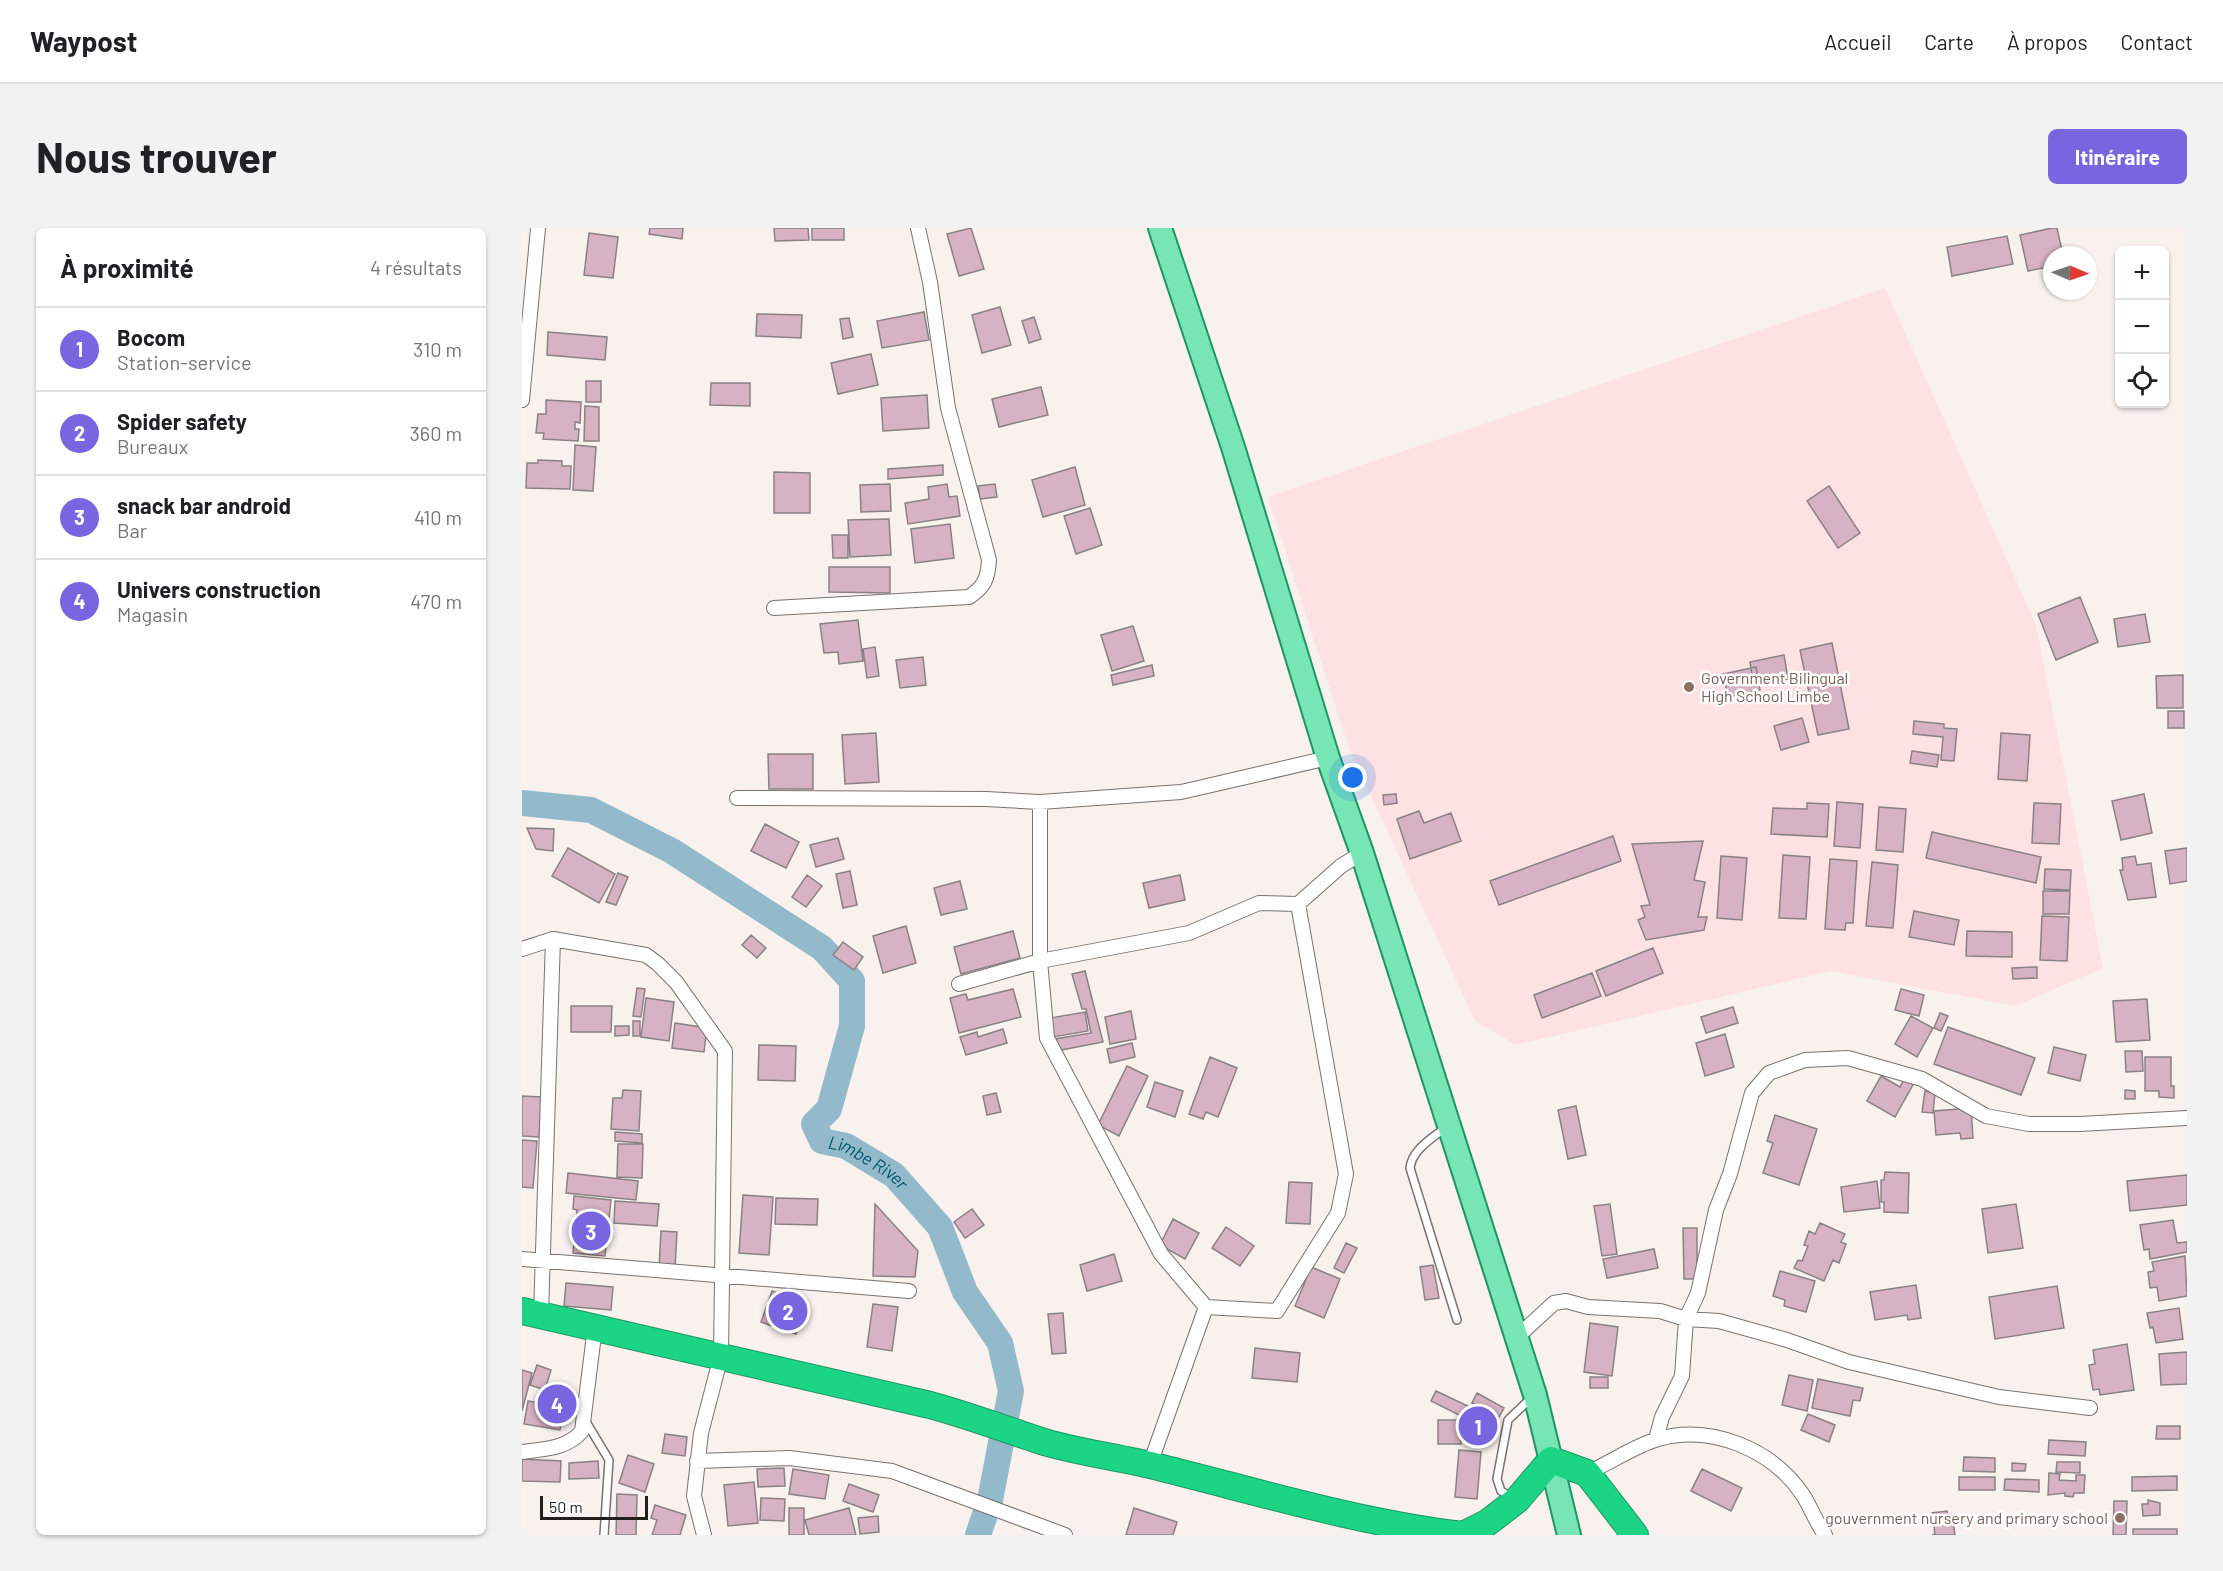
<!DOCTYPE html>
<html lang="fr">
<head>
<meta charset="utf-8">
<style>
  :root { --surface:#fff; --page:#f2f2f2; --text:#202124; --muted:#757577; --line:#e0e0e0; --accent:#7965e0 }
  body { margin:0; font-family:Barlow,sans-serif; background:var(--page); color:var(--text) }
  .controls { position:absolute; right:18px; top:18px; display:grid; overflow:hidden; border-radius:9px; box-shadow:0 2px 4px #0004 }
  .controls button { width:54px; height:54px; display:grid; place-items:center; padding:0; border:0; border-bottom:2px solid var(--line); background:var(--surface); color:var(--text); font:30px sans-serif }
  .compass { position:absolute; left:1521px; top:18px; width:54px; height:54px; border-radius:50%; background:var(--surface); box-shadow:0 2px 4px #0004; rotate:92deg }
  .scale { position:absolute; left:18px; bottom:15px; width:108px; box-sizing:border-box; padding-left:6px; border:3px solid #221f1e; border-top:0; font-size:16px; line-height:21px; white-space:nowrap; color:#221f1e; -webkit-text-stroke:4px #fff; paint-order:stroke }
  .you { position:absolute; left:831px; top:550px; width:21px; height:21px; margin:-15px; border:4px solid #fff; border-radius:50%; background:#1a73e8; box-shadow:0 0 0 9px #1a73e833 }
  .badge { display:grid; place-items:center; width:39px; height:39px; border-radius:50%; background:var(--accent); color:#fff; font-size:20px; font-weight:700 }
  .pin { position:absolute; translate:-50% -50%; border:3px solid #fff; box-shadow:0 2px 6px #0006 }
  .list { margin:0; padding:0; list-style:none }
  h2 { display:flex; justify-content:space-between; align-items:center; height:78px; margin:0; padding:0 24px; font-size:26px }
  h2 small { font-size:20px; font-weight:400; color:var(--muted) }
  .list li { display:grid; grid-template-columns:39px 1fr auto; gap:18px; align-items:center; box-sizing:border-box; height:84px; padding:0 24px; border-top:2px solid var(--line) }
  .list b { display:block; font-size:22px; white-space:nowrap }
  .list p { margin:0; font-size:20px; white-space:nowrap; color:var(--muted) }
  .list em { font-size:20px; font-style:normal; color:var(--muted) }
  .icon { flex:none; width:33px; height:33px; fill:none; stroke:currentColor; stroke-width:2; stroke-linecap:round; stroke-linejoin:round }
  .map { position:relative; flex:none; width:1665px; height:1307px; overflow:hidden; border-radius:9px }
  header { display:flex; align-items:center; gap:36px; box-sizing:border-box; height:84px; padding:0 30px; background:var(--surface); border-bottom:2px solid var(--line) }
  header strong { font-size:28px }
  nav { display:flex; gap:33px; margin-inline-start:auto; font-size:21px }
  .intro { display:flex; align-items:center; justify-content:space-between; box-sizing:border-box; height:144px; padding:0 36px }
  h1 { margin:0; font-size:42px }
  .button { padding:15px 27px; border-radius:9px; background:var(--accent); color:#fff; font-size:21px; font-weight:700 }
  main { display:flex; gap:36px; padding:0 36px }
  aside { flex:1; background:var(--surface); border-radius:9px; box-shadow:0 2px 4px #0004 }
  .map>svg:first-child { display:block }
</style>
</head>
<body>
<header>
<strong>Waypost</strong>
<nav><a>Accueil</a><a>Carte</a><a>À propos</a><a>Contact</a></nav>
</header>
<div class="intro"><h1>Nous trouver</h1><a class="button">Itinéraire</a></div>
<main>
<aside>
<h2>À proximité<small>4 résultats</small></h2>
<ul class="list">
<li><span class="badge">1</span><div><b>Bocom</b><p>Station-service</p></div><em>310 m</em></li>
<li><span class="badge">2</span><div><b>Spider safety</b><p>Bureaux</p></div><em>360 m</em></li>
<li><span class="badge">3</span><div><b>snack bar android</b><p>Bar</p></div><em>410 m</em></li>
<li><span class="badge">4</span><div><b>Univers construction</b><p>Magasin</p></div><em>470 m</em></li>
</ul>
</aside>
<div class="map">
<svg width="1665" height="1307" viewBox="0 0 1665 1307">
  <rect width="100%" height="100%" fill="#f9f1ee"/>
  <path fill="#fde1e3" d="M1363 60 1514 397 1581 740 1493 778 1309 743 994 817 953 793 827 520 746 269Z"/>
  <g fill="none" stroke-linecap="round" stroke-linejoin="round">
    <path stroke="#93baca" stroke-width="26" id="s1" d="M0 575 69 582 150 623 300 720 330 753V798L307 881 292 896 300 913 324 918 372 947 418 999 443 1064 478 1115 489 1163 468 1272 456 1307"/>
  </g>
  <path fill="#d7b2c2" stroke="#898285" stroke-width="1.5" d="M128 0H161L160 11 127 6Z
    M252 0H286L287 12 253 13Z
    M290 0H322V12H290Z
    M449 0 462 41 437 48 425 6Z
    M1530 0H1535L1541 27H1530V38L1506 43 1498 7Z
    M67 5 96 9 91 50 62 47Z
    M1485 8 1491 36 1430 48 1425 19Z
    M478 79 489 117 460 125 450 87Z
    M402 84 407 112 360 120 355 93Z
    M235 86 280 87 279 110 234 108Z
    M512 89 519 111 507 115 500 93Z
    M327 90 331 109 321 111 318 91Z
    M26 104 85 109 83 132 25 127Z
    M349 126 356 157 316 166 309 135Z
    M64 153H79V174H64Z
    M189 155H228V178L188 177Z
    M519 159 526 187 477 199 470 171Z
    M405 167 407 200 361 203 359 170Z
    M24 172 59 174 58 195 53 194V201H57L56 213 21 211 22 205H14L16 186H24Z
    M63 178 77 179V213H62Z
    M53 217 74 219 71 263 51 262Z
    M16 232 40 233V238H49L48 261 4 260 5 235H16Z
    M421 237V247L366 251V241Z
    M553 239 563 277 521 289 510 252Z
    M252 244 288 245V285H252Z
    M368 256 369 283 339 284 338 257Z
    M425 256 427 269 435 268 438 288 386 296 383 275 407 271 406 259Z
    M473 256 475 269 458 271 456 258Z
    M1307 258 1338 305 1316 320 1285 273Z
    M568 280 580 317 554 326 542 288Z
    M367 291 369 327 328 329 326 292Z
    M428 296 432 330 393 335 389 301Z
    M310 307H326V330H311Z
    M307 339H368V365L307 364Z
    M1558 369 1576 414 1534 432 1516 386Z
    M1623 386 1628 414 1596 419 1592 391Z
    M336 392 341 433 317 436 316 424 302 425 298 396Z
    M611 398 622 433 590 443 579 407Z
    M1310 415 1327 501 1296 507 1278 422Z
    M353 419 357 448 345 450 341 421Z
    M1262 427 1266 451 1232 458 1228 434Z
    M401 429 404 457 378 460 374 432Z
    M630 437 632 448 591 457 589 447Z
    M1234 439 1238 462 1206 469 1201 446Z
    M1661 447V480H1635L1634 448Z
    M1646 483H1662V500H1646Z
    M1280 490 1287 514 1259 522 1252 498Z
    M1392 493 1422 496V500L1435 501 1432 533 1419 532 1421 509 1391 506Z
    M354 505 357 554 323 556 320 507Z
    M1479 505 1508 507 1505 553 1476 551Z
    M1390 523 1417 527 1415 539 1388 535Z
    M246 526H291V561H247Z
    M874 566 875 575 862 577 861 567Z
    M1622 566 1630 605 1599 612 1590 573Z
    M1315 574 1341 576 1338 620 1312 618Z
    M1285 575 1307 576 1305 609 1249 606 1251 580 1285 581Z
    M1512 575 1539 576 1537 616 1510 615Z
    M1357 579 1384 581 1381 624 1354 622Z
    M897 583 902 595 929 585 939 613 888 631 875 591Z
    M243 596 277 614 264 640 229 623Z
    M5 600 32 601 31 623 14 621Z
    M1410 604 1519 629 1514 655 1404 630Z
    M1091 608 1099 633 977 677 968 653Z
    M316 610 322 631 294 639 288 617Z
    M1181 613 1172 652 1183 654 1176 689H1185L1182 702 1124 712 1116 692 1123 689 1119 678 1128 677 1110 616Z
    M46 620 93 646 77 675 30 648Z
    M1665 620V653L1648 656 1643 623Z
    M1261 627 1288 629 1284 691 1257 690Z
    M1199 628 1225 630 1220 692 1195 690Z
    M1613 628 1615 637 1629 635 1634 669 1606 672 1598 642H1601L1600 630Z
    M1308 631 1335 633 1331 695H1324L1323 702 1303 701Z
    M1350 634 1376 637 1371 700 1344 698Z
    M1523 641 1549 642 1548 662 1522 661Z
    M328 643 335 677 321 680 314 646Z
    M96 645 106 649 94 677 84 674Z
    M285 647 300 658 284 679 270 669Z
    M658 647 663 672 627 680 621 655Z
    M438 653 445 681 419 687 412 660Z
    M1521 663H1548L1547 686H1521Z
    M1392 683 1437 692 1432 717 1387 709Z
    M1520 688 1547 689 1545 733 1518 732Z
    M384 698 394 735 361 745 351 708Z
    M491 703 498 730 439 746 432 719Z
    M1445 703 1490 704V729L1444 728Z
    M229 707 244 720 235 730 220 717Z
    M321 714 341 729 332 742 311 727Z
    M1131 720 1141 745 1084 768 1074 743Z
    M1515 739V750L1491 751 1490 740Z
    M563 743 581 814 534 823 533 811 569 805 564 781H560L550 746Z
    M1070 745 1079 768 1020 790 1012 767Z
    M115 760 123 761 119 789 111 788Z
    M491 761 499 789 437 805 428 770 444 766 446 772Z
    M1379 761 1402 767 1397 788 1373 782Z
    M124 770 152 774 147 813 119 809Z
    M1625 771 1628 812 1594 814 1591 773Z
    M49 778H90L89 804H49Z
    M1211 779 1216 795 1184 805 1179 789Z
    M609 783 614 811 588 816 583 789Z
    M563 784 566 803 531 809 528 790Z
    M1418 785 1426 788 1419 803 1412 800Z
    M1389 788 1411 800 1395 829 1373 816Z
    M111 793H118V808H111Z
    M153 795 185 800 182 824 150 820Z
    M93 798H107V807L93 808Z
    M1426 799 1513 830 1499 867 1412 836Z
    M481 801 485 815 444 827 438 809 455 804 456 809Z
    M1203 806 1212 839 1183 848 1174 815Z
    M610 815 613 829 588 835 585 821Z
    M237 817 274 818 273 853 236 852Z
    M1532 819 1564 827 1558 853 1526 845Z
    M1603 823H1620L1621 843 1604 844Z
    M688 829 715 840 696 889 684 884 681 891 667 886Z
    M1623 829H1649V858H1652V870L1637 869V863H1623Z
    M605 838 626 848 597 908 576 897Z
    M1359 848 1378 859 1383 849 1392 855 1373 889 1345 873Z
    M633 854 661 863 653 889 625 879Z
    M101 862 119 863 117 903 89 901 91 870H100Z
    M1603 862 1613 863V871H1603Z
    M1403 863 1413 865 1411 885 1400 884Z
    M474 865 479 884 465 887 461 868Z
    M0 868 20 869 17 909 0 908Z
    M1054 878 1064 927 1046 931 1036 882Z
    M1449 880 1451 910 1439 911 1438 905 1414 907 1412 883Z
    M1253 887 1295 901 1277 957 1241 945 1251 915 1245 913Z
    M93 904 120 906V915L93 913Z
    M0 912 15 913 11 960 0 959Z
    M96 916H121L120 950 95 949Z
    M1363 944 1387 945 1386 985 1362 984V974H1359V952H1362Z
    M46 945 116 953 114 972 44 965Z
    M1665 947V977L1608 983 1605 953Z
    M1355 953 1358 980 1322 984 1319 959Z
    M767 954 790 955 788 996 764 995Z
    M221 967 251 969 247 1027 217 1025Z
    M52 968 89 972 83 1028 51 1025 55 982 51 981Z
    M254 970 296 971 295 997 253 996Z
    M93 973 137 976 135 998 92 995Z
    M353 976 396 1023 393 1049 351 1048Z
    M1088 976 1095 1026 1080 1028 1072 978Z
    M1494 976 1501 1020 1466 1025 1460 981Z
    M450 981 462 997 443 1010 432 994Z
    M651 991 677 1005 663 1031 638 1017Z
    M1651 992 1655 1015 1665 1014V1024L1628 1031 1627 1021 1622 1022 1618 997Z
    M1298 995 1323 1006 1319 1014 1324 1016 1317 1035 1311 1032 1302 1053 1272 1040 1276 1032 1280 1033 1286 1018 1282 1017 1287 1003 1293 1006Z
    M704 999 732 1018 718 1038 690 1020Z
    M1161 1000H1175V1051H1162Z
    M139 1003 155 1004 153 1041 137 1040Z
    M824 1015 835 1020 822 1045 812 1040Z
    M1132 1021 1136 1040 1085 1050 1081 1031Z
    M592 1026 600 1053 565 1063 558 1037Z
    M1663 1028 1665 1068 1637 1073 1635 1059 1628 1060 1626 1044 1632 1043 1630 1034Z
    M911 1037 917 1070 903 1072 898 1039Z
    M789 1039 818 1051 802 1090 773 1078Z
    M1258 1043 1293 1053 1284 1084 1262 1078 1263 1072 1251 1068Z
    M44 1055 91 1059 89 1082 42 1078Z
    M1394 1057 1399 1090 1386 1092 1385 1087 1353 1092 1348 1064Z
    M1535 1058 1542 1100 1473 1111 1467 1069Z
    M250 1063 285 1075 274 1106 239 1094Z
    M351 1076 376 1079 370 1123 345 1119Z
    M1657 1080 1661 1111 1634 1115 1631 1099 1628 1100 1625 1085Z
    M541 1085 544 1125 530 1126 526 1086Z
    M1068 1095 1096 1099 1090 1148 1062 1144Z
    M1605 1116 1612 1162 1578 1167 1577 1161 1571 1162 1567 1137 1573 1136 1571 1122Z
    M733 1120 778 1125 775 1154 730 1150Z
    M1665 1124V1156L1639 1157 1637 1126Z
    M15 1137 29 1142 23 1162 8 1157Z
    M0 1142 10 1145 0 1183Z
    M1267 1147 1291 1152 1285 1183 1260 1177Z
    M1068 1149H1086V1160H1068Z
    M1296 1151 1341 1160 1338 1173 1331 1172 1328 1188 1290 1180Z
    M914 1163 946 1178 941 1189 909 1173Z
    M955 1165 982 1180 977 1189 950 1175Z
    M6 1173 42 1179 38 1202 2 1196Z
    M1286 1186 1313 1197 1307 1214 1279 1202Z
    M916 1192H939V1216H916Z
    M1635 1198H1658V1211H1634Z
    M143 1206 165 1209 163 1228 140 1225Z
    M1527 1212 1564 1214 1563 1228 1526 1226Z
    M937 1222 959 1224 955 1271 933 1269Z
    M106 1227 132 1236 123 1264 97 1255Z
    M1442 1229 1473 1230V1244L1441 1243Z
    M0 1231 39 1233 38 1254 0 1253Z
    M76 1233 77 1250 47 1251V1235Z
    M1535 1234H1558V1245L1534 1244Z
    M1490 1235 1504 1236 1503 1243H1490Z
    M262 1240 263 1258 236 1259 235 1241Z
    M271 1241 307 1247 303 1271 267 1266Z
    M1180 1241 1220 1260 1209 1283 1169 1263Z
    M1527 1245 1538 1246 1537 1252 1554 1253V1247H1563L1562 1265H1552L1551 1269 1543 1268V1265L1526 1267Z
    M1655 1248V1262L1610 1263V1249Z
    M1437 1249H1473V1262H1437Z
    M1483 1251 1517 1252V1264L1482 1262Z
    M232 1254 236 1295 206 1298 202 1257Z
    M327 1256 357 1267 351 1284 321 1273Z
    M95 1266 115 1267 114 1307H94Z
    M239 1270 263 1271 262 1293 238 1292Z
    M1626 1272 1638 1275V1287L1621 1288 1620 1276H1626Z
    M1592 1273H1605L1604 1307H1591Z
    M133 1277 164 1287 158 1307H130L135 1292 129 1290Z
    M267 1280H282V1307H267Z
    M327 1280 334 1307H287L283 1292Z
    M612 1280 655 1294 651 1307H604Z
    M1425 1283 1426 1288 1430 1287 1433 1307H1410L1413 1306 1410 1285Z
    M356 1288 357 1304 338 1306 336 1290Z
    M1611 1301H1655V1307H1611Z"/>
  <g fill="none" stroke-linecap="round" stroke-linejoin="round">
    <g stroke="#79726f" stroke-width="10">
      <path id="lane" d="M924 899C911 910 890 921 888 940L935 1092
        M63 1192 87 1232 82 1307
        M991 1270 979 1263 975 1251 986 1192 1009 1170"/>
    </g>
    <g stroke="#79726f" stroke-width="16">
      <path id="street" d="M0 172 16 0
        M252 380 447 369C462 359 466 351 467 332L426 180 408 54 396 0
        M215 570 464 571 518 574 659 564 806 530
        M31 711 124 727 136 736 154 754 203 823 199 1128 179 1205 172 1268 182 1307
        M0 721 31 711 19 1086
        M437 756 518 733V574
        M0 1031 387 1063
        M684 1079 639 1026 525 810 518 733 667 705 737 675 776 676
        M995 1109 1032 1075 1044 1073 1066 1079 1138 1083 1164 1091 1197 1093 1265 1112 1327 1134 1477 1169 1568 1180
        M1134 1211 1140 1189 1160 1148 1164 1091 1176 1065 1194 982 1208 946 1230 865 1247 845 1283 832 1326 830 1400 851 1464 888 1507 896H1558L1665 890
        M0 1224C22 1221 45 1221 60 1203L73 1099
        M175 1233 267 1230 370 1243 543 1307
        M628 1236 684 1079 755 1083 816 985 824 946 776 676 819 638 840 625
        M1065 1245C1088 1235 1112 1218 1136 1211 1189 1196 1250 1221 1281 1267 1289 1280 1294 1294 1303 1307"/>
    </g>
    <g stroke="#1e9562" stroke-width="26">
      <path id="primary" d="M638 0 711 219 806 530 840 625 1013 1167 1047 1307"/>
    </g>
    <g stroke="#1e9562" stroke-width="28">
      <path id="highway" d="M0 1083 408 1177C445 1187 480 1200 516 1212 556 1225 599 1229 640 1240 740 1265 839 1295 941 1307
        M941 1307 965 1295 995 1272 1029 1232 1065 1245 1113 1307"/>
    </g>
    <use href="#lane" stroke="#fff" stroke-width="7"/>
    <use href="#street" stroke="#fff" stroke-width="14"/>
    <use href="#primary" stroke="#77e5b6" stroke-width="22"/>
    <use href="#highway" stroke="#1cd486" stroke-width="26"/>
  </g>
  <g fill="#8d6e63" stroke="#fff" stroke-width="2">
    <circle cx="1167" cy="459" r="6"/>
    <circle cx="1598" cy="1290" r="6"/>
  </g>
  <g text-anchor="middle" stroke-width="5" stroke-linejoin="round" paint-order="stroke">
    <g font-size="16" fill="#785e54" stroke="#fff" text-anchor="start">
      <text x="1179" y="456">Government Bilingual<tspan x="1179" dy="18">High School Limbe</tspan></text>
      <text x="1586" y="1296" text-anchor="end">gouvernment nursery and primary school</text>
    </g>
    <g font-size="18" font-style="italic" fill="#05566d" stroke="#fff">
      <text dy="6" stroke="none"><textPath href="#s1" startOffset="606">Limbe River</textPath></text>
    </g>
  </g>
</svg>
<div class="controls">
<button>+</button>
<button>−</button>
<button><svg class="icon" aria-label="locate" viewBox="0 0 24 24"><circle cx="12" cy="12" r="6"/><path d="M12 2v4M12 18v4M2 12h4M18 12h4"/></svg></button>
</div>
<svg class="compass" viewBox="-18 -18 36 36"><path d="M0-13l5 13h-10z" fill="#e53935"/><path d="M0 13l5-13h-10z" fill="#757577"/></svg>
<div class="scale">50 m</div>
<div class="you"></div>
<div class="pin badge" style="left:956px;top:1198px">1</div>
<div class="pin badge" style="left:266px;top:1083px">2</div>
<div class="pin badge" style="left:69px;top:1003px">3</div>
<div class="pin badge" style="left:35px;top:1176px">4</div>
</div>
</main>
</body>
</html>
